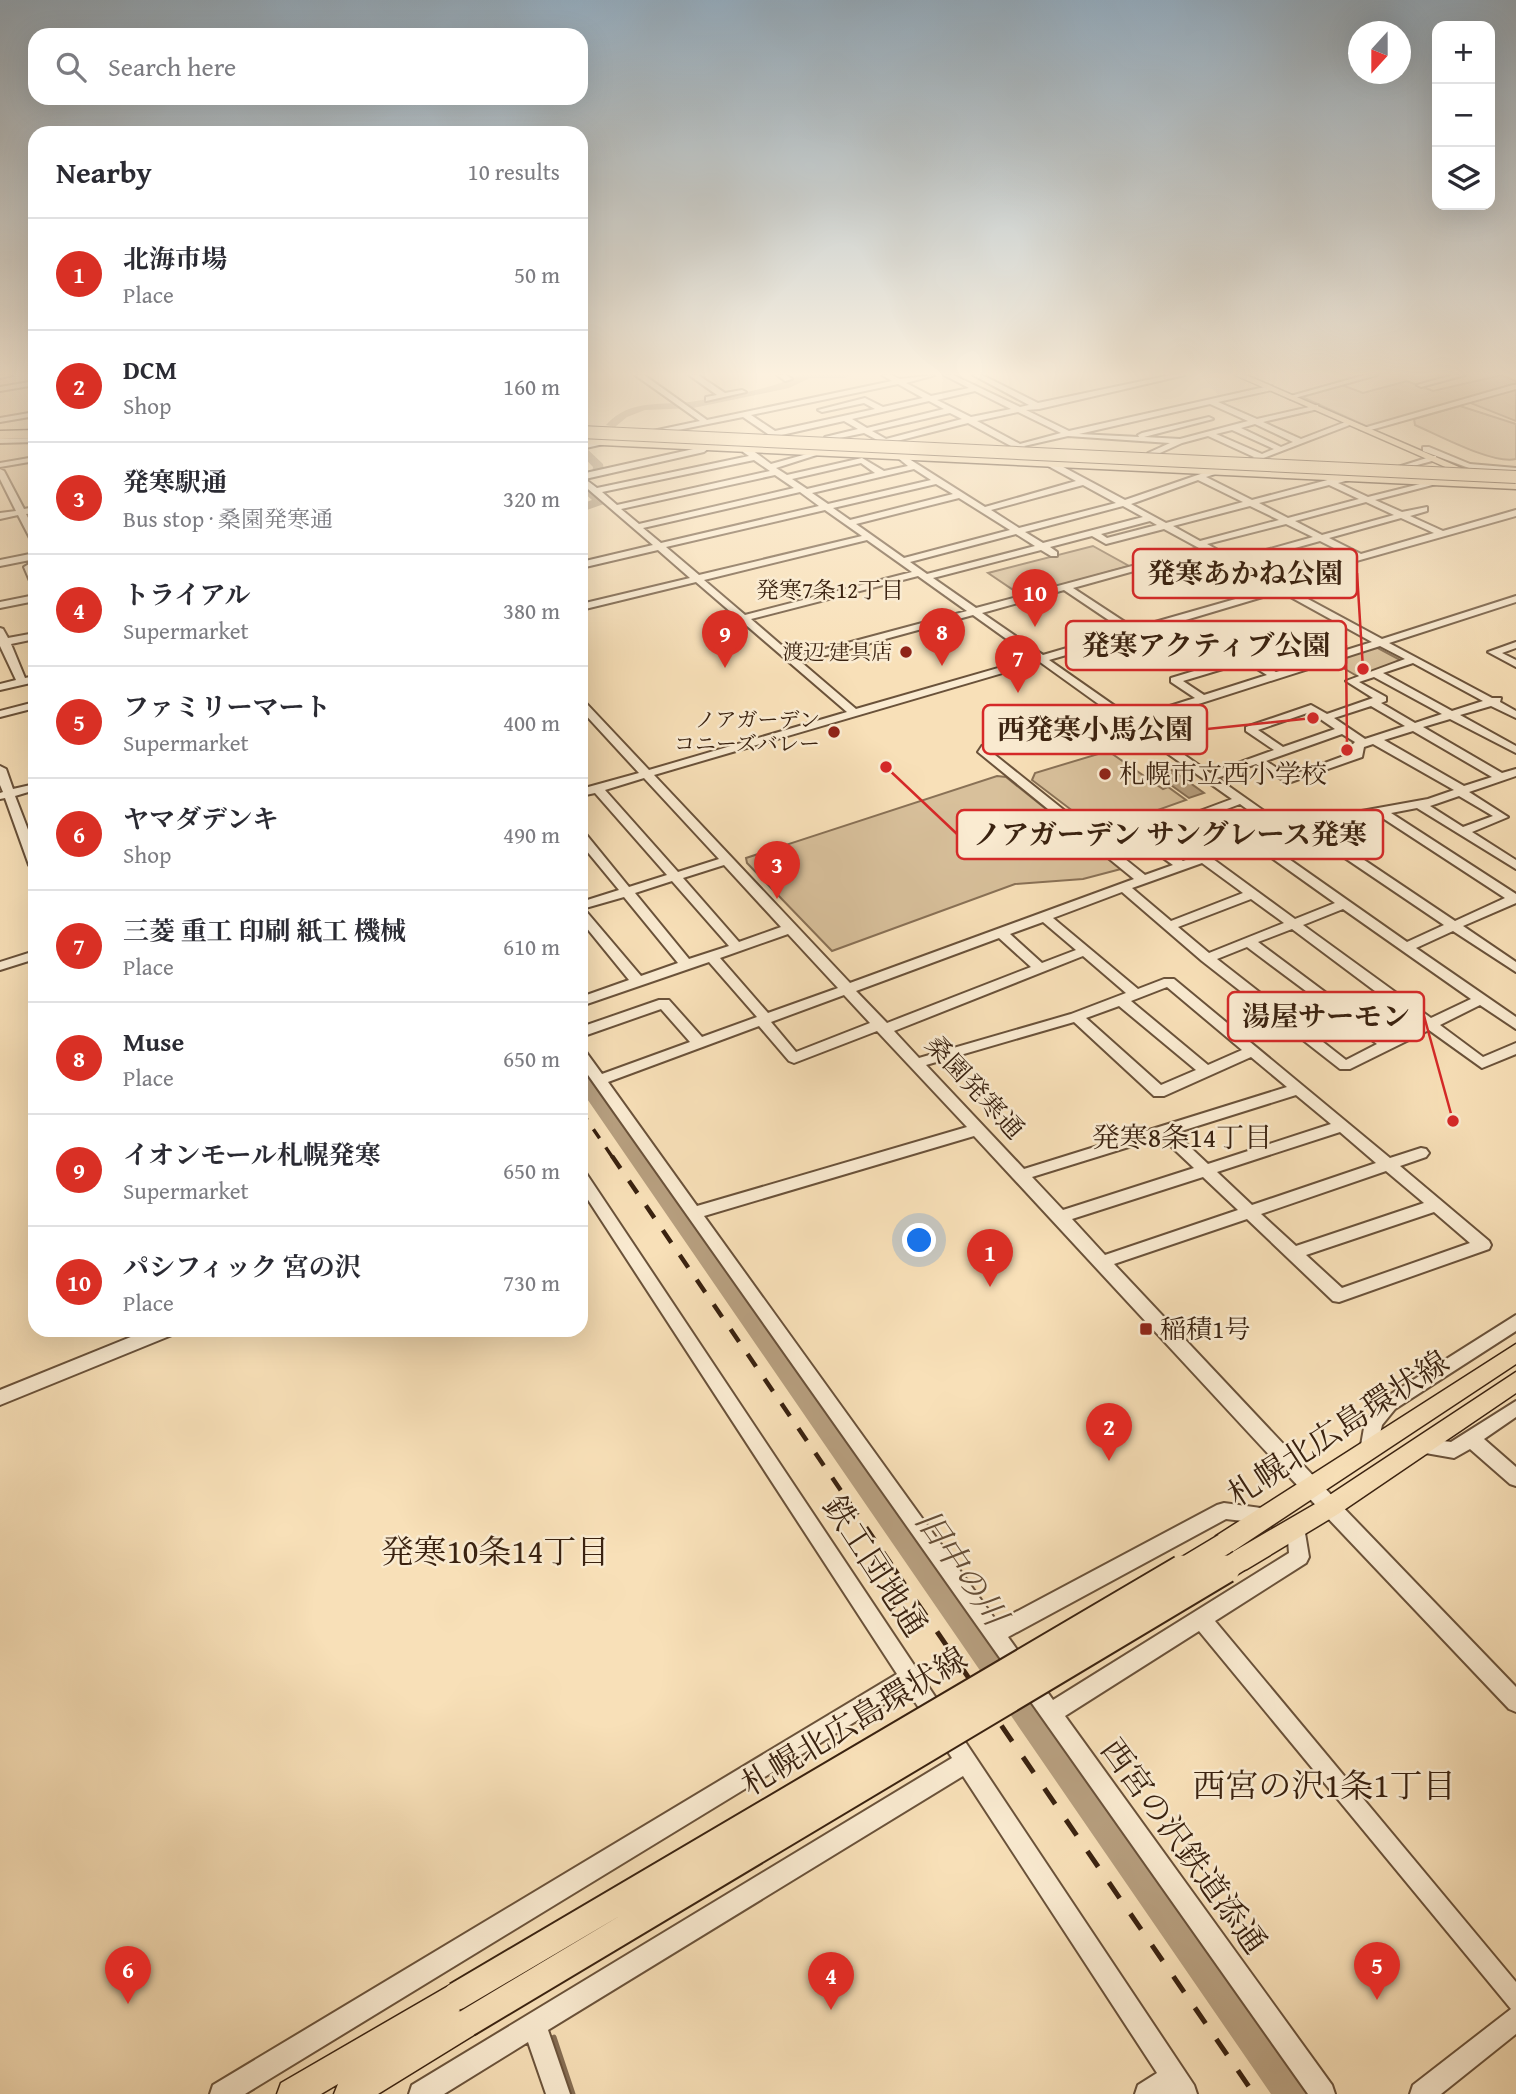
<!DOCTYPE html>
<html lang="en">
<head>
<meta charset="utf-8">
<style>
  :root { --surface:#fff; --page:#f7f7f7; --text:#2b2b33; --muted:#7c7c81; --line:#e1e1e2; --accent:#d93025 }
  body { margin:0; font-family:"Gentium Book Plus","Noto Serif JP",serif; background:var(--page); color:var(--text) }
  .controls { position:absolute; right:21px; top:21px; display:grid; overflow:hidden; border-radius:14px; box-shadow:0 7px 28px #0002 }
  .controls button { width:63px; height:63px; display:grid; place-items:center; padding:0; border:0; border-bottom:2px solid var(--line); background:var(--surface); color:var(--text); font:35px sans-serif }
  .compass { position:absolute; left:1348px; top:21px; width:63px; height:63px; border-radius:50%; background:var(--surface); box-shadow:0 7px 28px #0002; rotate:201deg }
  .you { position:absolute; left:920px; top:1241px; width:24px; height:24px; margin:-18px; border:5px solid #fff; border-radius:50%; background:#1a73e8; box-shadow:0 0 0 10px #1a73e833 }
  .badge { display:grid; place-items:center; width:46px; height:46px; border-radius:50%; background:var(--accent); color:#fff; font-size:23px; font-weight:700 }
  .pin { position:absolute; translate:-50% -58px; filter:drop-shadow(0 2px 4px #0008) }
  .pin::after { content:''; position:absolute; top:37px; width:24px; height:21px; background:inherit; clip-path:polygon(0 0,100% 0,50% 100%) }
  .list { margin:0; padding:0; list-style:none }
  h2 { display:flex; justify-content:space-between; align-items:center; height:91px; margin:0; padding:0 28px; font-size:30px }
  h2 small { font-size:23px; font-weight:400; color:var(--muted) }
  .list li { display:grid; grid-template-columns:46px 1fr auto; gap:21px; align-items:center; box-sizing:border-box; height:112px; padding:0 28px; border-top:2px solid var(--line) }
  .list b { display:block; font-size:26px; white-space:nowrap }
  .list p { margin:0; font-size:23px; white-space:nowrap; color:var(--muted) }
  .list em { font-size:23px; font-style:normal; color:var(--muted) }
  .icon { flex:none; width:38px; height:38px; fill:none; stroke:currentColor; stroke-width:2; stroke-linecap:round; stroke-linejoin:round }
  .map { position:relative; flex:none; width:1516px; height:2094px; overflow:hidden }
  .search { position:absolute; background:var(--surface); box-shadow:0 7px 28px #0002; left:28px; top:28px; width:560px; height:77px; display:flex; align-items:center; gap:18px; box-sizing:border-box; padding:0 24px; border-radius:21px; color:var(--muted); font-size:26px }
  .panel { position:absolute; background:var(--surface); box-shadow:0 7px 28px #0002; left:28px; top:126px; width:560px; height:1211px; border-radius:21px }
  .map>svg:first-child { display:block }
</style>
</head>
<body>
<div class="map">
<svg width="1516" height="2094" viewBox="0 0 1516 2094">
  <rect width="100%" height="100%" fill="#f8e0b8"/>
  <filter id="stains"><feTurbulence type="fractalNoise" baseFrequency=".00286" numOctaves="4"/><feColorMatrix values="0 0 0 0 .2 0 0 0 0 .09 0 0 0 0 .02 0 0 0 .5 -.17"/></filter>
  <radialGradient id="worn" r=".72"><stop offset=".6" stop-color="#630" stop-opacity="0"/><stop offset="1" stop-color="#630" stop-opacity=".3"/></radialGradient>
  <path fill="#d8c09b" stroke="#897156" stroke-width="2" d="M1502 375 1516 381V385L1368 427 1300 396 1342 385 1363 393 1407 381 1433 391Z
    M1516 389V421L1468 402Z
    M1460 406 1516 424V459C1494 465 1438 435 1415 425L1414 419Z
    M1093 546 1129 566 1022 596 988 573Z
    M1376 647 1404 662 1357 676 1331 661Z
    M1108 751 1163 789 1168 787 1186 800 1099 831 1032 780 1035 773Z
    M997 776 1006 777 1121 869 1083 879 1015 884 832 951 747 863 746 858Z"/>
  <path fill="#b79f7f" stroke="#856d53" stroke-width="2" d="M1172 770 1204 793 1189 798 1157 775Z"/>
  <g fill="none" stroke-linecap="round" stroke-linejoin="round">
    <path stroke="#856d53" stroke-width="5" d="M554 2037 573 2094"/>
    <path fill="#b79f7f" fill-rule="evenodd" d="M800 375H850L845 378H810L789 388 693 408 645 410 627 417 615 427 606 425C631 397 663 407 696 401 731 395 769 390 800 375Z
      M585 447 603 464 604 471 592 473 593 467 581 454V448Z
      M581 481 604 498V504L581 512V504L592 500 581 490Z
      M581 1068 588 1070 1303 2082 1308 2094H1271L581 1090Z"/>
    <g stroke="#6a523a" stroke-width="4">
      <path id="minor" d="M0 375H13L0 378Z
        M635 375H644L707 420 892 381 882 375H891L900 379 935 375 906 383 931 396 969 388 944 375H953L1020 407 1029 405 973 375H982L1038 403 1171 375H1185L1039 409 1026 410 1069 431 1269 386H1272V390L1218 402 1257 419 1318 405V409L1263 422 1301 439 1348 421 1355 423 1253 462 1249 460 1254 457 1208 436 1182 443 1151 457H1148V453L1170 443 1068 436 1024 446 1125 500 1218 468 1222 470 1221 472 1206 477 1252 500 1350 474 1353 475V479L1338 483 1368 497 1440 479V483L1375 500 1402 512 1427 507V511L1410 516 1443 531 1516 510V516L1289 580 1282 585 1382 639 1516 596V602L1389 643 1492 698H1501L1500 702 1516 711V718L1491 706 1460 715 1516 746V753L1450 719 1423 727 1502 773 1516 769V776L1469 792 1508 817 1472 832 1516 860V869L1417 808 1391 813 1516 894V903L1463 926 1516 962V972L1453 931 1416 948 1516 1017V1029L1480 1005 1440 1025 1483 1057 1516 1043V1054L1482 1068 1429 1030 1350 1069H1340L1202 961 1122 892 1053 918 1138 989 1164 979H1174L1390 1158 1421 1148 1426 1149 1429 1153 1426 1157 1400 1166 1489 1241 1491 1245 1489 1249 1339 1302 1333 1301 1247 1219 1114 1264 1337 1501 1516 1687V1712L1509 1709 1323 1513 974 1136 704 1216 997 1622 1217 1505 1224 1503 1276 1510 1278 1516 1276 1522 1269 1524 1226 1519 1008 1637 1053 1700 1289 1553 1287 1527 1289 1521 1296 1519 1303 1521 1309 1557 1306 1563 1215 1621 1516 1982V2034L1441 2094H1410L1413 2085 1511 2009 1199 1631 1065 1716 1332 2085 1335 2094H1308L581 1065V1050L586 1052 602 1074 690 1042 661 1009 581 1037V1027L659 1000H669L702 1037 757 1017 709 962 581 1006V997L629 980 581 921V902L619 890 581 844V832L585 833 629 887 667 875 595 793 581 796V789L639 773 581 710V701L585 702 649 770 847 712 696 582 581 610V604L690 578 658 550 581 568V562L653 545 581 483V474L698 448 709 443 713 445 704 452 585 479 597 488 749 456 743 452V448L768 434 743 417 648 436V432L700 421ZM898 384 923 398 883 407 865 398 818 410 822 412 864 403 875 409 775 431 751 415ZM975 391 1011 409 971 417 937 400ZM929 401 944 409 867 428 852 419ZM1210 404 1248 421 1180 439 1144 437 1213 419 1209 417 1142 433 1138 435 1139 437 1079 434ZM1018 412 1061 433 1020 444 977 421ZM950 413 962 419 886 439 872 431ZM844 421 858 429 825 437V441L864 433 885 444 968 423 1076 481 985 507 906 457 905 452H902L898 454V458L908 466 884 471 862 458 787 475 776 468 829 451 825 449 771 464 752 450 777 436ZM1255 424 1293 442 1281 447 1241 428ZM1232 430 1274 449 1262 454 1216 434ZM754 460 770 471 617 505 602 492ZM861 463 875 473 807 489 792 479ZM914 469 931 480 828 504 812 493ZM775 475 794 488 639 524 621 509ZM1198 480 1243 502 1166 523 1131 504ZM936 484 953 494 850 520 833 508ZM1083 485 1116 503 1019 528 991 510ZM1329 485 1359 499 1288 518 1259 503ZM800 492 819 506 661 543 643 528ZM959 498 1010 530 904 558 856 524ZM1366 502 1394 515 1322 535 1295 521ZM1123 506 1143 517 1043 543 1025 532ZM1250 506 1279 520 1200 541 1173 526ZM825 510 862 536 699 575 666 547ZM1401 518 1434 533 1361 554 1329 538ZM1150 521 1157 525 1107 538 1101 534ZM1286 524 1313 537 1234 559 1207 544ZM1164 529 1199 548 976 608 933 578 1041 550 1051 556H1057V552L1050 547 1092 536 1106 544ZM1016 534 1035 546 927 574 910 562ZM867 540 912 572 745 615 704 580ZM1320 541 1352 557 1283 576 1275 581 1241 563ZM1206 551 1269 585 1260 592 1134 628 1073 588ZM918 576 967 611 795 657 751 619ZM1276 589 1372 642 1276 672 1247 655 1171 678V682L1195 698 1132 718 1049 660 1111 642 1146 664H1154L1212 644 1179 622 1266 596ZM1064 590 1125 631 1043 655 982 613ZM973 615 1033 658 856 709 801 662ZM1170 624 1199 643 1151 658 1120 639ZM1380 646 1405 659 1346 681 1373 698 1327 714 1311 705 1246 727V731L1274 750 1210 773 1139 723ZM1040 662 1104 708 982 746 978 752 1134 879 850 983 654 775ZM1246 662 1267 675 1204 695 1183 681ZM1413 663 1483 701 1452 711 1383 673ZM1374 677 1442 714 1415 723 1381 703 1386 701V697L1359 682ZM1371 706 1405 726 1365 739 1334 718ZM1310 712 1335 729 1283 747 1258 730ZM1110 713 1232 799 1138 834V840L1173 865 1145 875 990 751ZM1413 731 1492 777 1464 786 1384 740ZM1342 734 1355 742 1352 745V753L1289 776 1266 761ZM1373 744 1454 790 1428 799 1284 825 1217 778 1256 764 1288 783 1362 757 1364 747ZM644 778 719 859 678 872 605 790ZM1459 796 1493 816 1463 827 1430 806ZM1240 804 1273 828 1183 861 1151 838ZM1378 815 1505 898 1455 921 1315 827ZM1302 829 1444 925 1407 942 1262 840 1285 832ZM1252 844 1335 903 1295 919 1213 859ZM1202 863 1243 893 1171 921 1132 888ZM724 865 781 927 739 942 683 878ZM672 881 729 946 689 959 635 893ZM624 897 678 963 641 976 585 910 582 909ZM1251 899 1284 923 1209 953 1178 927ZM1343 909 1471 999 1431 1018 1303 925ZM1043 922 1076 950 1042 963 1010 934ZM1292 929 1419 1024 1388 1039 1258 942ZM788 934 838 988 768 1013 720 958ZM999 938 1031 967 887 1023 856 991ZM1247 947 1377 1044 1346 1060 1217 959ZM1083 956 1126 993 1071 1014 919 1058 894 1031ZM1167 987 1242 1050 1208 1065 1131 1001ZM844 995 870 1023 796 1052 771 1022ZM1119 1006 1196 1070 1161 1085 1086 1018ZM1074 1022 1154 1096H1164L1251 1057 1287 1087 1024 1169 926 1065ZM759 1026 789 1061 794 1063 877 1031 967 1127 697 1206 608 1082ZM1296 1095 1331 1124 1208 1164 1175 1133ZM1340 1132 1376 1163 1252 1205 1217 1172ZM1161 1137 1194 1168 1063 1210 1032 1177ZM1386 1171 1424 1203 1296 1246 1261 1214ZM1203 1177 1238 1210 1105 1255 1072 1219ZM1434 1212 1470 1243 1342 1288 1306 1255Z
        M689 375H698L725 393 742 390 746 392 706 401V397L717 395Z
        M777 375H786L792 379 785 381Z
        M1365 375H1377L1291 399 1287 397Z
        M1453 375H1465L1421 387 1417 385Z
        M35 381V385L0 391V387Z
        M1513 385H1516V389L1367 431 1360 429Z
        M35 412V416L0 422V418Z
        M35 438V442L0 443V439Z
        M610 438 614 440 613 442 581 449V445Z
        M1423 447H1429L1470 464 1516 468V472L1469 468 1423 451Z
        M1433 456H1436V460L1402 469 1398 467Z
        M35 457V461L0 467V463Z
        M0 469 4 471 24 509 35 507V513L26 514 35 531V543L31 540 18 515 0 519V513L16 511 0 479Z
        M35 553V559L0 566V560Z
        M29 564 35 570V584L30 581 24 567Z
        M35 595V601L0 608V602Z
        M0 628 3 629 8 638 35 633V639L11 644 25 678 35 676V682L0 690V684L16 680 0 646Z
        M1516 642V648L1502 653 1516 660V667L1488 652Z
        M35 702V708L0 717V711Z
        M0 766 6 769 13 789 35 784V790L15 796 35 848V869L29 865 5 798 0 799V793L3 792 0 785Z
        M35 951V959L0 970V962Z
        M581 1171 586 1173 1194 2085 1197 2094H1135L1138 2085 1157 2073 963 1776 548 2030 570 2094H546L528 2042 444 2094H409L412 2085 952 1758 907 1690 245 2094H210L213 2085 897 1674 581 1189Z
        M1516 1315V1331L1395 1409 1382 1425 1375 1456 1369 1459 1363 1456 1360 1451 1365 1422 1383 1399Z
        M148 1330H174L172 1335 0 1405V1390Z
        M1516 1401V1417L1484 1439 1516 1467V1486L1510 1484 1470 1449 1454 1458 1414 1451 1411 1446 1414 1441 1420 1438 1451 1442Z"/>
    </g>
    <g stroke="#3a2210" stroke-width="3">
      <path id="major" d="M1235 375H1246L1468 471 1459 473Z
        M1516 1344V1364L1232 1552 1224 1555 1216 1552 1212 1544 1216 1536Z
        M1516 1372V1393L1338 1514 1247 1569 1239 1572 1231 1569 1227 1561 1231 1553 1322 1500Z
        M457 1981 467 1986 472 1996 467 2006 458 2012 467 2008 477 2013 482 2023 477 2033 378 2094H334L338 2084 321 2094H277L281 2083Z"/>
    </g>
    <g stroke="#3a2210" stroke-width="3">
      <path id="highway" d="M35 430V438L0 439V431Z
        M581 436 1516 481V489L581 444Z"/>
    </g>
    <use href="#minor" fill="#faebd1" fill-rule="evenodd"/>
    <use href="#major" fill="#f8e0b8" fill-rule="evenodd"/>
    <use href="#highway" fill="#f8e0b8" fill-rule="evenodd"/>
    <path stroke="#3a2210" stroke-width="3.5" stroke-dasharray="11 11" stroke-linecap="butt" d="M581 1111 613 1158"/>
    <path stroke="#3a2210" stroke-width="4.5" stroke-dasharray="15 15" stroke-linecap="butt" d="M612 1156 896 1571"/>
    <path stroke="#3a2210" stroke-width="5" stroke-dasharray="19 19" stroke-linecap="butt" d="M894 1569 1254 2094"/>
    <g stroke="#3a2210" stroke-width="24" stroke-linecap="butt">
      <path id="major-bridge-far1" d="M1179 1571 1224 1544
        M1223 1571 1239 1561"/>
    </g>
    <g stroke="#3a2210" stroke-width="31" stroke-linecap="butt">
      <path id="major-bridge" d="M457 1996 1182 1569
        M467 2023 1226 1569"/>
    </g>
    <g stroke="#3a2210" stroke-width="14" stroke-linecap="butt">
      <path id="highway-bridge" d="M581 432 1516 477"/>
    </g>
    <use href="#major-bridge-far1" stroke="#f8e0b8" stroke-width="21"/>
    <use href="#major-bridge" stroke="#f8e0b8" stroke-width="27"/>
    <use href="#highway-bridge" stroke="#f8e0b8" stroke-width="12"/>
  </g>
  <linearGradient id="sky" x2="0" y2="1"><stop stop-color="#94acbe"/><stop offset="0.56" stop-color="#fcf1df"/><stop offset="1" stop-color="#fcf1df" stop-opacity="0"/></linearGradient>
  <rect width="1516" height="668" fill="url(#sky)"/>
  <g fill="#8f2418" stroke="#faebd1" stroke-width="2.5">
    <circle cx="906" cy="652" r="7"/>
    <circle cx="834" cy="732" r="7"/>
    <circle cx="1105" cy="774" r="7"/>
    <rect x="1139" y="1322" width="14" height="14" rx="3.5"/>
  </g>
  <g text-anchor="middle" stroke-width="5" stroke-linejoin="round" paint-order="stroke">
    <g font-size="21" fill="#3a2210" stroke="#faebd1" text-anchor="end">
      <text x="892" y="659">渡辺 建具店</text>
      <text x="820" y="727">ノアガーデン<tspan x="820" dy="24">コニーズバレー</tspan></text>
    </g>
    <g font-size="23" fill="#3a2210" stroke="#faebd1">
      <text x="830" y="598">発寒7条12丁目</text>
    </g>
    <g font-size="26" fill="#3a2210" stroke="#faebd1" text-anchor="start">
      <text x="1119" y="783">札幌市立西小学校</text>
      <text x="1160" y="1338">稲積1号</text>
    </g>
    <g font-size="26" fill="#3a2210" stroke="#faebd1">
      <text transform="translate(975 1087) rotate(47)" y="9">桑園発寒通</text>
    </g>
    <g font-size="28" fill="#3a2210" stroke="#faebd1">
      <text x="1182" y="1147">発寒8条14丁目</text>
    </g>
    <g font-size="32" fill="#3a2210" stroke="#faebd1">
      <text transform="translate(1338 1428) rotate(-33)" y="11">札幌北広島環状線</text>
      <text transform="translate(875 1566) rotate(57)" y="11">鉄工団地通</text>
      <text transform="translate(854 1721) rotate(-31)" y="11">札幌北広島環状線</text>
      <text transform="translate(1184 1846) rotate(54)" y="11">西宮の沢鉄道添通</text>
    </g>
    <g font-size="33" fill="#3a2210" stroke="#faebd1">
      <text x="495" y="1563">発寒10条14丁目</text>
      <text x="1324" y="1797">西宮の沢1条1丁目</text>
    </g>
    <g font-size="33" font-style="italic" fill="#664e37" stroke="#faebd1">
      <text transform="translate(962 1567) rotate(55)" y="12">旧中の川</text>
    </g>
  </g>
  <path fill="none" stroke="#d62828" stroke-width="2.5" d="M1363 669L1357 573M1347 750L1346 645M1313 718L1207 729M886 767L957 834M1453 1121L1424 1016"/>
  <g fill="#d62828" stroke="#faebd1" stroke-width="2.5">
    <circle cx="1363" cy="669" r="7"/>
    <circle cx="1347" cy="750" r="7"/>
    <circle cx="1313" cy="718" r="7"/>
    <circle cx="886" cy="767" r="7"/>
    <circle cx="1453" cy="1121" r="7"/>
  </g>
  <g fill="#faebd1" stroke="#d62828" stroke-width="2.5">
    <rect x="1133" y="549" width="224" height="49" rx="7"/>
    <rect x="1066" y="621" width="280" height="49" rx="7"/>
    <rect x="983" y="705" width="224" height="49" rx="7"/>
    <rect x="957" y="810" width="426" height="49" rx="7"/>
    <rect x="1228" y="992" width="196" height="49" rx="7"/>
  </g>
  <g font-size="28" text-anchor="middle" font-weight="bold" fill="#3a2210">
    <text x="1245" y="583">発寒あかね公園</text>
    <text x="1206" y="655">発寒アクティブ公園</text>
    <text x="1095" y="739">西発寒小馬公園</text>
    <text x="1170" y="844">ノアガーデン サングレース発寒</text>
    <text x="1326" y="1026">湯屋サーモン</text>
  </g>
  <rect width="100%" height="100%" filter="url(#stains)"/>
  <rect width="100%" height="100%" fill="url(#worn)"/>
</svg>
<div class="controls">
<button>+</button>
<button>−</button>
<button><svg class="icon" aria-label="layers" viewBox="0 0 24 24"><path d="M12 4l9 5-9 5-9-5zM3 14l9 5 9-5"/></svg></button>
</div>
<svg class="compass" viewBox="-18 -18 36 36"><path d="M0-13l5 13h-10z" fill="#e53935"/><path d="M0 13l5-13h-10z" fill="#7c7c81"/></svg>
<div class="you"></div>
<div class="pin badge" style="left:990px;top:1287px">1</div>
<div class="pin badge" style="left:1109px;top:1461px">2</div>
<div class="pin badge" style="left:777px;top:899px">3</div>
<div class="pin badge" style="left:831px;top:2010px">4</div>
<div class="pin badge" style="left:1377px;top:2000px">5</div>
<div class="pin badge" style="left:128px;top:2004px">6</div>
<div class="pin badge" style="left:1018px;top:693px">7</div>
<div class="pin badge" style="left:942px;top:666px">8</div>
<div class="pin badge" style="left:725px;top:668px">9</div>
<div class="pin badge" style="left:1035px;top:627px">10</div>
<div class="search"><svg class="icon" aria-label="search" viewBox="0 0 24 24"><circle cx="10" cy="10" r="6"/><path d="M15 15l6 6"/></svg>Search here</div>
<section class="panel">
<h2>Nearby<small>10 results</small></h2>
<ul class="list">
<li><span class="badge">1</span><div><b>北海市場</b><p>Place</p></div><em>50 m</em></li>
<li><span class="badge">2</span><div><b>DCM</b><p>Shop</p></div><em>160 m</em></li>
<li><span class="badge">3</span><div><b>発寒駅通</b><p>Bus stop · 桑園発寒通</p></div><em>320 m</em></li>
<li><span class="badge">4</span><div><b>トライアル</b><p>Supermarket</p></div><em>380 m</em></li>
<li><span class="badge">5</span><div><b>ファミリーマート</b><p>Supermarket</p></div><em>400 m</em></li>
<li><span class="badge">6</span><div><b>ヤマダデンキ</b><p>Shop</p></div><em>490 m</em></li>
<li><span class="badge">7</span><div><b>三菱 重工 印刷 紙工 機械</b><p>Place</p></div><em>610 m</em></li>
<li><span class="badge">8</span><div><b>Muse</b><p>Place</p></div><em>650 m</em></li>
<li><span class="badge">9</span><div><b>イオンモール札幌発寒</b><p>Supermarket</p></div><em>650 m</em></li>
<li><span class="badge">10</span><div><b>パシフィック 宮の沢</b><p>Place</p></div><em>730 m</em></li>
</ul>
</section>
</div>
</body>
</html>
